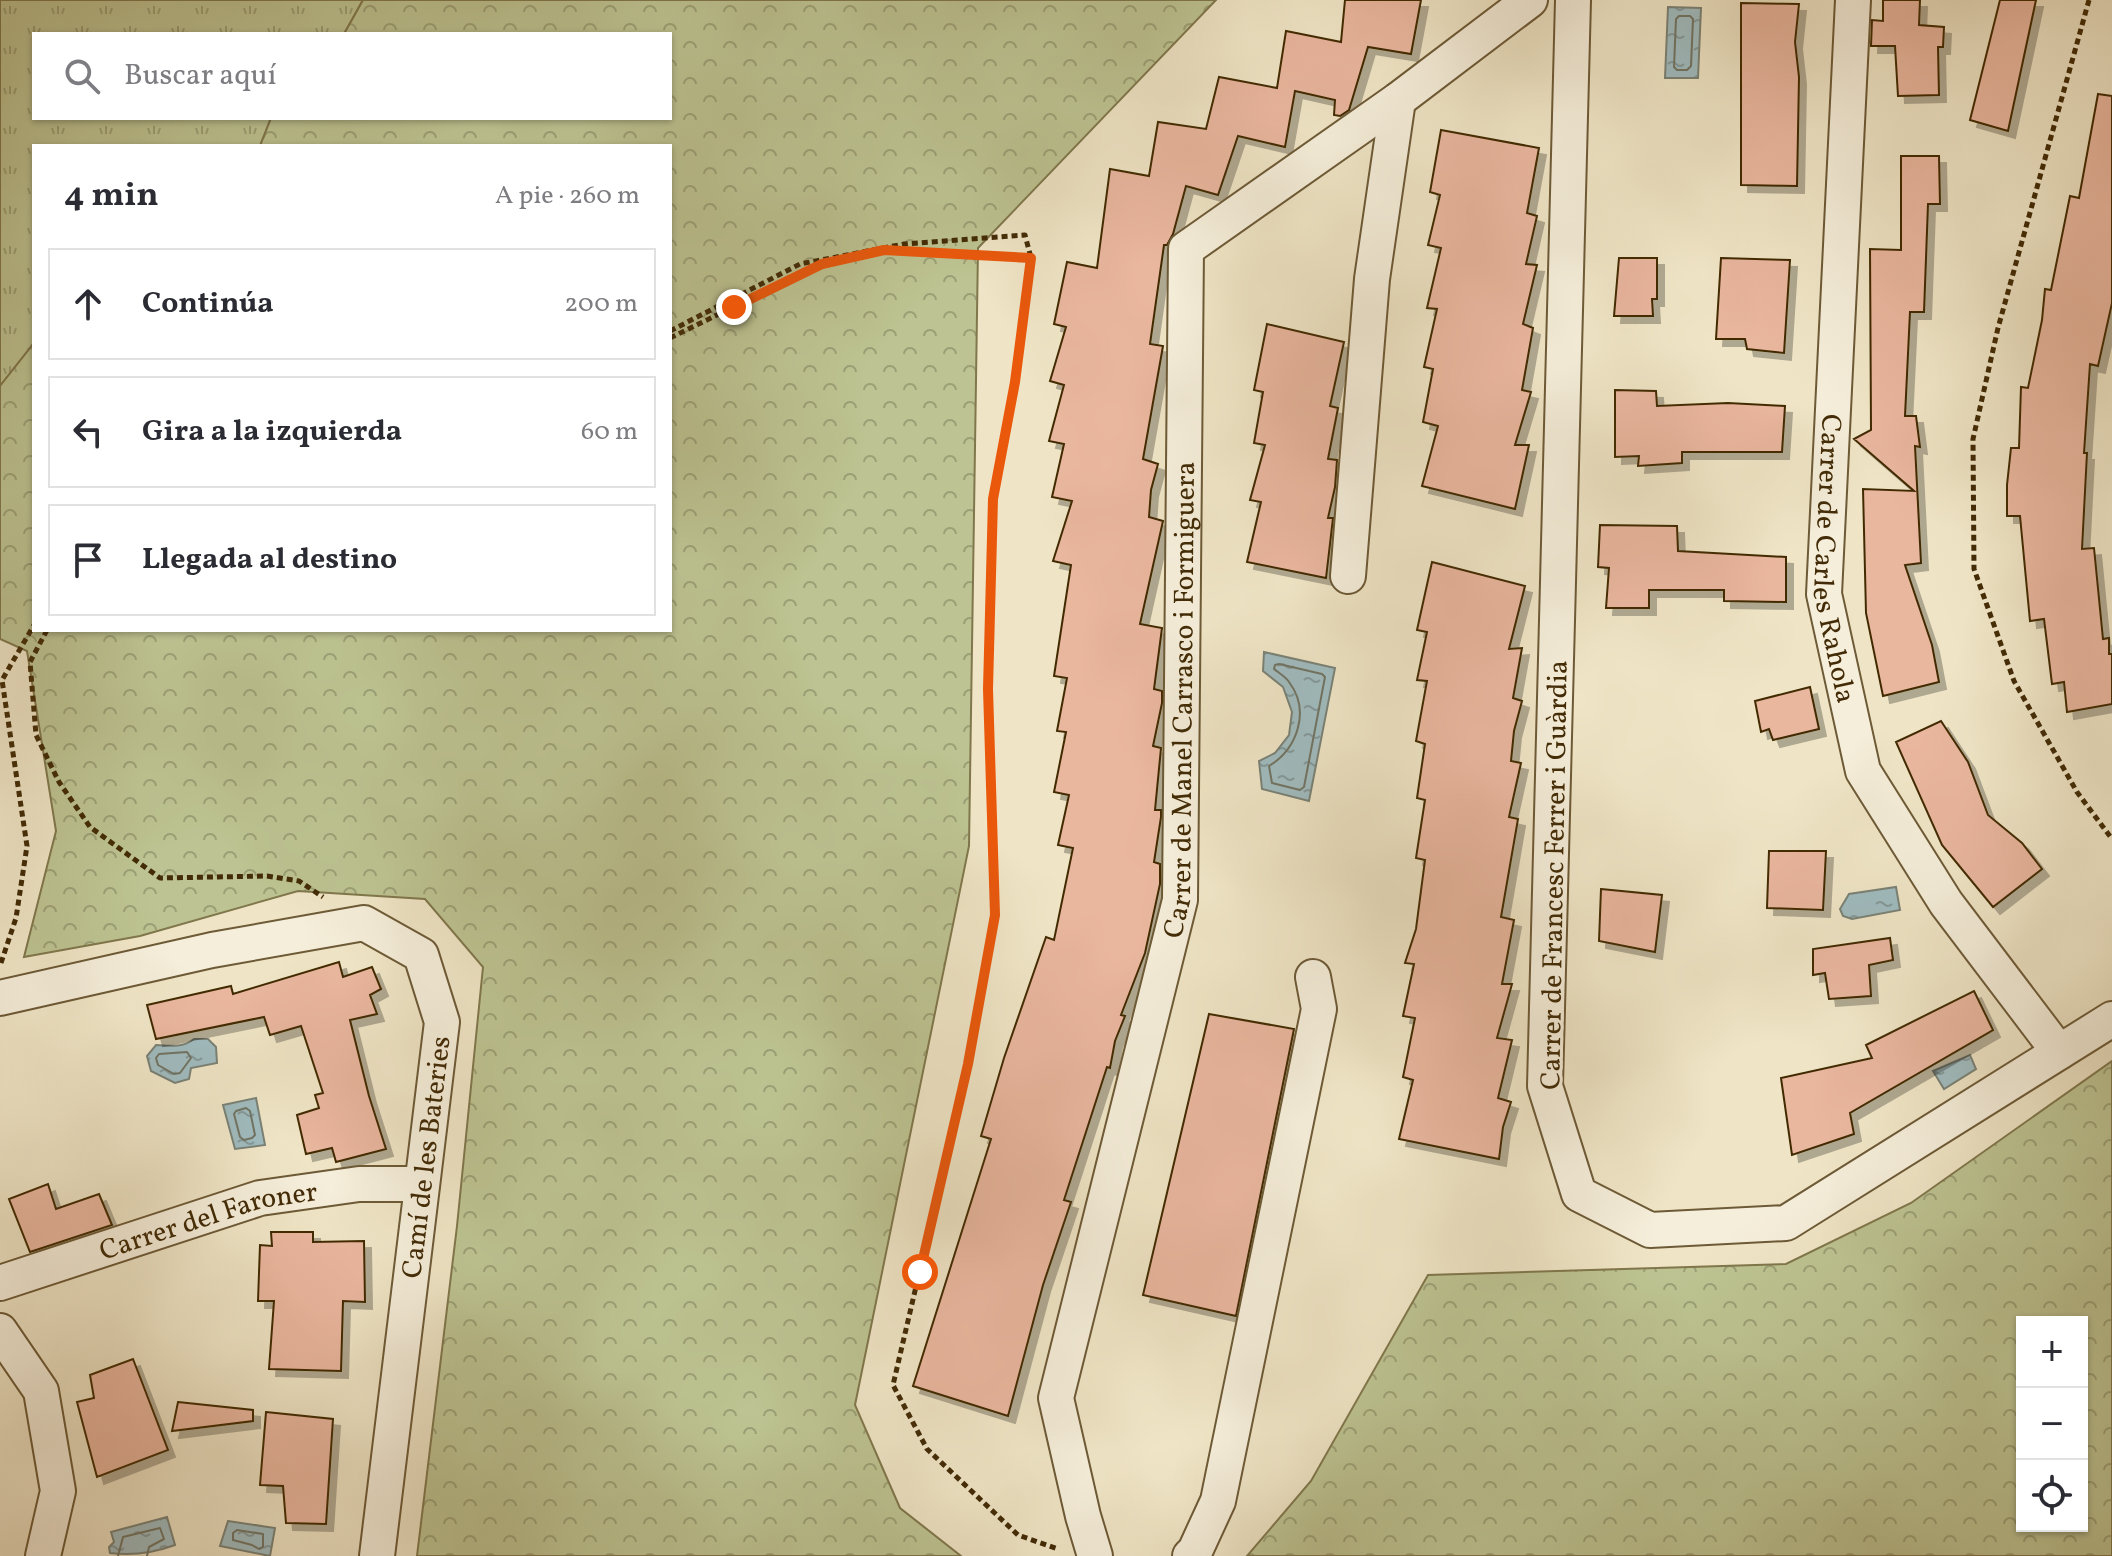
<!DOCTYPE html>
<html lang="es">
<head>
<meta charset="utf-8">
<style>
  :root { --surface:#fff; --page:#f2f2f3; --text:#2b2b33; --muted:#7c7c81; --line:#e1e1e2 }
  body { margin:0; font-family:Vollkorn,serif; background:var(--page); color:var(--text) }
  .controls { position:absolute; right:24px; bottom:24px; display:grid; overflow:hidden; border-radius:0px; box-shadow:0 2px 6px #0004 }
  .controls button { width:72px; height:72px; display:grid; place-items:center; padding:0; border:0; border-bottom:2px solid var(--line); background:var(--surface); color:var(--text); font:40px sans-serif }
  .stop { position:absolute; width:24px; height:24px; margin:-18px; border:6px solid #ea580c; border-radius:50%; background:#fff }
  .stop.end { background:#ea580c; border-color:#fff; box-shadow:0 2px 8px #0008 }
  .list { margin:0; padding:0; list-style:none }
  h2 { display:flex; justify-content:space-between; align-items:center; height:104px; margin:0; padding:0 32px; font-size:34px }
  h2 small { font-size:26px; font-weight:400; color:var(--muted) }
  .list li { display:grid; grid-template-columns:52px 1fr auto; gap:24px; align-items:center; box-sizing:border-box; height:112px; margin:0 16px 16px; padding:0 16px; border:2px solid var(--line); border-radius:0px }
  .list b { display:block; font-size:30px; white-space:nowrap }
  .list em { font-size:26px; font-style:normal; color:var(--muted) }
  .icon { flex:none; width:44px; height:44px; fill:none; stroke:currentColor; stroke-width:2; stroke-linecap:round; stroke-linejoin:round }
  .map { position:relative; flex:none; width:2112px; height:1556px; overflow:hidden }
  .search { position:absolute; background:var(--surface); box-shadow:0 2px 6px #0004; left:32px; top:32px; width:640px; height:88px; display:flex; align-items:center; gap:20px; box-sizing:border-box; padding:0 28px; border-radius:0px; color:var(--muted); font-size:30px }
  .panel { position:absolute; background:var(--surface); box-shadow:0 2px 6px #0004; left:32px; top:144px; width:640px; height:488px; border-radius:0px }
  .map>svg:first-child { display:block }
</style>
</head>
<body>
<div class="map">
<svg width="2112" height="1556" viewBox="0 0 2112 1556">
  <defs>
    <pattern id="grass-tufts" width="24" height="20" patternUnits="userSpaceOnUse" patternTransform="scale(2)"><rect width="24" height="20" fill="#bdc392"/><path d="M3 7l-1-3M5 7V3M7 7l1-3M15 17l-1-3M17 17v-4M19 17l1-3" fill="none" stroke="#9b9f75"/></pattern>
    <pattern id="forest-crowns" width="20" height="18" patternUnits="userSpaceOnUse" patternTransform="scale(2)"><rect width="20" height="18" fill="#bdc392"/><path d="M2 6a3 3 0 1 1 6 0M12 15a3 3 0 1 1 6 0" fill="none" stroke="#9b9f75"/></pattern>
    <pattern id="water-ripples" width="26" height="14" patternUnits="userSpaceOnUse" patternTransform="scale(2)"><rect width="26" height="14" fill="#a0bcc0"/><path d="M2 4q2-2 4 0t4 0M15 11q2-2 4 0t4 0" fill="none" stroke="#84999a"/></pattern>
    <filter id="shadow"><feDropShadow dx="7" dy="7" stdDeviation="0" flood-color="#0004"/></filter>
  </defs>
  <rect width="100%" height="100%" fill="#efe5c6"/>
  <filter id="stains"><feTurbulence type="fractalNoise" baseFrequency=".0025" numOctaves="4"/><feColorMatrix values="0 0 0 0 .2 0 0 0 0 .09 0 0 0 0 .02 0 0 0 .5 -.17"/></filter>
  <radialGradient id="worn" r=".72"><stop offset=".6" stop-color="#630" stop-opacity="0"/><stop offset="1" stop-color="#630" stop-opacity=".3"/></radialGradient>
  <path fill="url(#grass-tufts)" stroke="#80774c" stroke-width="2" d="M0 0H363L344 34H34V118H271L260 146H34V343L0 386Z"/>
  <path fill="url(#forest-crowns)" stroke="#80774c" stroke-width="2" fill-rule="evenodd" d="M363 0H1216L978 248 969 846 855 1405 900 1508 961 1556H417L457 1226 483 967 425 899 298 891 140 936 24 957 56 831 27 651 0 639V386L34 343V630H670V146H260L271 118H670V34H344Z
    M2112 1061V1556H1247L1311 1481 1428 1275 1786 1264 1911 1203ZM2022 1322H2082V1526H2022Z"/>
  <path fill="url(#water-ripples)" stroke="#7a8276" stroke-width="2" d="M1668 7 1701 8 1698 78H1665Z
    M1264 652 1335 668 1309 801 1262 789 1259 761 1275 753 1289 735 1292 712 1283 687 1263 671Z
    M1896 887 1900 910 1852 919 1843 916 1840 909 1849 894Z
    M194 1039H208L216 1047 217 1063 191 1068 189 1079 175 1083 151 1071 147 1056 156 1045C170 1046 183 1048 194 1039Z
    M1970 1055 1976 1069 1944 1089 1933 1071Z
    M256 1098 265 1145 235 1149 223 1105Z
    M167 1517 175 1545C153 1553 132 1556 110 1553L109 1547 114 1542 111 1532Z
    M228 1521 275 1528 270 1556 220 1546Z"/>
  <g fill="none" stroke-linecap="round" stroke-linejoin="round">
    <path stroke="#717463" stroke-width="2" d="M1679 16H1690L1693 19 1691 66 1687 70H1677L1674 67 1676 19Z
      M1279 664 1322 674 1325 677 1304 787 1300 790 1272 783 1269 766C1297 749 1311 711 1289 682 1286 677 1279 673 1274 669L1275 665Z
      M187 1052 191 1058 180 1073 174 1074 158 1065 156 1058 159 1054Z
      M246 1108 250 1111 255 1135 252 1138 244 1140 240 1137 234 1114 236 1111Z
      M237 1530 263 1534V1547L259 1549 252 1545 233 1540V1533Z
      M118 1556 123 1537 160 1528 164 1539 149 1547 147 1556"/>
  </g>
  <path fill="#e9b69e" stroke="#422b06" stroke-width="2" filter="url(#shadow)" d="M1345 0H1421L1411 54 1368 47 1349 110 1340 116 1334 115 1335 100 1295 91 1285 147 1238 136 1218 195 1186 186 1173 234 1167 245H1164L1150 344 1163 346 1143 459 1158 464 1151 490 1149 517 1163 521 1140 624 1162 628 1154 689 1162 691V703L1153 746 1161 748 1155 810H1161V817L1154 862 1160 864V884L1145 953 1121 1015 1125 1016 1115 1041 1110 1068 1107 1067 1064 1200 1071 1202 1043 1285 1008 1416 913 1386 991 1139 981 1136 1004 1058 1046 937 1054 940 1073 848 1058 845 1069 795 1054 792 1066 732 1057 731 1067 678 1054 676 1071 565 1053 561 1072 501 1052 497 1064 444 1049 441 1064 385 1050 381 1066 327 1054 324 1067 262 1097 268 1110 169 1149 176 1158 122 1206 129 1219 77 1277 88 1286 31 1341 42Z
    M1883 0H1920L1919 25 1944 27 1943 47H1938L1939 95 1898 96 1895 46H1871L1872 20 1883 21Z
    M2000 0H2036L2008 131 1970 120Z
    M1741 3 1799 4 1795 42 1799 77 1797 186 1741 185Z
    M2098 94 2112 96V303L2098 366 2090 364 2084 453H2087L2082 549 2094 548 2103 639 2109 638V654H2112V704L2067 712 2064 682 2052 684 2044 619 2030 621 2020 516H2007V485L2011 448H2019L2021 387 2028 388 2042 320 2045 289 2051 290 2070 196 2079 198Z
    M1441 130 1539 148 1527 213 1537 216 1526 264 1537 265 1523 324 1533 328 1522 390 1531 392 1515 445H1529L1515 509 1422 486 1438 426 1423 422 1433 369 1424 367 1437 309 1427 308 1441 248 1428 245 1440 195 1430 192Z
    M1901 156H1939L1940 204H1928L1924 312H1910L1905 416H1916L1920 447 1915 446 1921 563 1905 565 1932 645 1939 682 1883 696 1866 613 1863 489 1914 491 1854 439 1871 430 1870 249 1901 250Z
    M1619 258H1657V299H1652L1653 316H1614Z
    M1721 258 1790 260 1784 353 1747 349 1745 339H1716Z
    M1267 324 1344 342 1330 406 1338 408 1328 459 1337 460 1335 487 1328 518H1333L1326 578 1247 562 1261 502 1250 500 1265 445 1254 443 1263 392 1254 390Z
    M1615 390 1656 391 1657 406 1728 403 1785 406 1782 452H1682V463L1638 466 1639 456 1615 457Z
    M1600 525 1677 526 1678 551 1786 557V602L1724 601V590H1649V608H1606L1609 568 1598 567Z
    M1432 562 1525 586 1509 649 1522 648 1513 698 1522 701 1514 731 1511 761 1521 763 1509 817 1518 819 1501 917 1514 920 1502 984H1512L1497 1038 1512 1040 1498 1098 1511 1102 1503 1127 1499 1159 1399 1139 1413 1080 1403 1077 1415 1018 1403 1016 1414 964 1405 963 1416 929 1425 860 1416 858 1425 800 1417 798 1425 744 1416 741 1427 681 1417 680 1427 632 1417 630Z
    M1810 687 1819 729 1773 740 1769 729 1761 732 1755 701Z
    M1941 721 1968 762 1988 815 2022 843 2042 869 1993 907 1942 845 1896 742Z
    M1769 851H1826L1823 910 1767 908Z
    M1601 889 1662 895 1655 952 1599 941Z
    M1890 938 1893 960 1869 965 1871 996 1829 999 1825 973 1813 975V949Z
    M339 962 343 977 372 967 381 989 370 995 377 1014 350 1020 369 1096 386 1149 336 1162 332 1148 306 1154 297 1115 319 1108 315 1095 323 1093 301 1026 270 1035 264 1017 156 1039 147 1005 231 986 233 994Z
    M1974 991 1993 1030 1850 1113 1854 1134 1792 1155 1781 1078 1872 1058 1866 1045Z
    M1209 1014 1294 1029 1236 1316 1143 1295Z
    M48 1184 56 1209 99 1194 112 1225 30 1252 9 1199Z
    M271 1232H313V1242L364 1241 365 1302 343 1301 341 1371 269 1369 274 1301H258L260 1245 272 1246Z
    M133 1359 168 1450 97 1477 77 1402 94 1398 90 1375Z
    M178 1402 253 1410V1421L172 1431Z
    M266 1412 333 1419 326 1524 286 1523 283 1486 260 1485Z"/>
  <g fill="none" stroke-linecap="round" stroke-linejoin="round">
    <g stroke="#6d5a36" stroke-width="38">
      <g id="minor">
        <path d="M1573 0 1545 1086 1579 1194 1650 1230 1786 1223 2112 1019"/>
        <path id="s1" d="M1853 0 1824 594 1863 771 1946 903 2059 1052"/>
        <path d="M1348 576 1372 279 1398 100"/>
        <path d="M0 998 212 950 364 923 421 955 442 1022 377 1556"/>
        <path id="s2" d="M0 1283 260 1198 359 1184H422"/>
        <path d="M0 1331 41 1391 58 1491 43 1556"/>
        <path id="s3" d="M1095 1556 1083 1516 1056 1398 1180 900 1186 249 1398 100 1530 0"/>
        <path d="M1190 1556 1195 1551 1218 1501 1319 1009 1313 977"/>
      </g>
    </g>
    <path stroke="#422b06" stroke-width="5" stroke-dasharray="6 4" stroke-linecap="butt" d="M2089 0 1998 328 1973 439 1974 569 2014 681 2077 792 2112 839
      M884 250 1031 258
      M670 331 800 264 904 244 1025 235 1031 258 1015 382 993 499 988 689 995 915 968 1064 893 1385 927 1449 1018 1535 1058 1549
      M670 338 822 264 847 259
      M47 630 30 662 36 735 59 782 90 827 160 878 267 876 299 881 323 897
      M1 963 16 918 27 846 2 680 34 625"/>
    <use href="#minor" stroke="#f5eeda" stroke-width="34"/>
  </g>
  <g fill="none" stroke-linecap="round" stroke-linejoin="round">
    <path stroke="#ea580c" stroke-width="10" d="M734 307 822 264 884 250 1031 258 1015 382 993 499 988 689 995 915 968 1064 920 1272"/>
  </g>
  <g text-anchor="middle" stroke-width="6" stroke-linejoin="round" paint-order="stroke">
    <g font-size="28" fill="#422b06" stroke="#f5eeda">
      <text dy="10" stroke="none"><textPath href="#s1" startOffset="560">Carrer de Carles Rahola</textPath></text>
      <text dy="10" stroke="none"><textPath href="#s3" startOffset="876">Carrer de Manel Carrasco i Formiguera</textPath></text>
      <text transform="translate(1553 875) rotate(-89)" y="10">Carrer de Francesc Ferrer i Guàrdia</text>
      <text transform="translate(425 1157) rotate(-83)" y="10">Camí de les Bateries</text>
      <text dy="10" stroke="none"><textPath href="#s2" startOffset="218">Carrer del Faroner</textPath></text>
    </g>
  </g>
  <rect width="100%" height="100%" filter="url(#stains)"/>
  <rect width="100%" height="100%" fill="url(#worn)"/>
</svg>
<div class="controls">
<button>+</button>
<button>−</button>
<button><svg class="icon" aria-label="locate" viewBox="0 0 24 24"><circle cx="12" cy="12" r="6"/><path d="M12 2v4M12 18v4M2 12h4M18 12h4"/></svg></button>
</div>
<div class="stop" style="left:920px;top:1272px"></div>
<div class="stop end" style="left:734px;top:307px"></div>
<div class="search"><svg class="icon" aria-label="search" viewBox="0 0 24 24"><circle cx="10" cy="10" r="6"/><path d="M15 15l6 6"/></svg>Buscar aquí</div>
<section class="panel">
<h2>4 min<small>A pie · 260 m</small></h2>
<ul class="list">
<li><svg class="icon" aria-label="ahead" viewBox="0 0 24 24"><path d="M12 20V5M6 11l6-6 6 6"/></svg><div><b>Continúa</b></div><em>200 m</em></li>
<li><svg class="icon" aria-label="left" viewBox="0 0 24 24"><path d="M17 20v-9H6M10 6l-5 5 5 5"/></svg><div><b>Gira a la izquierda</b></div><em>60 m</em></li>
<li><svg class="icon" aria-label="arrive" viewBox="0 0 24 24"><path d="M6 21V4h12l-3 4 3 4H6"/></svg><div><b>Llegada al destino</b></div></li>
</ul>
</section>
</div>
</body>
</html>
